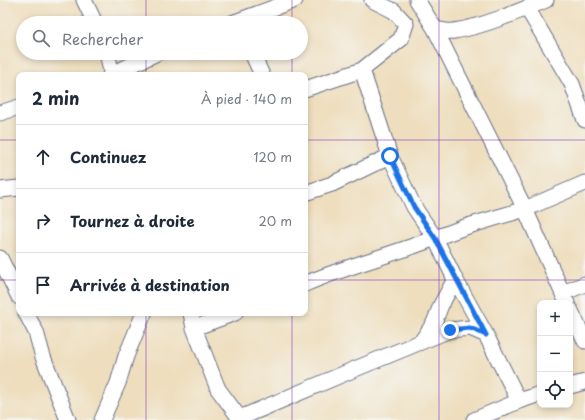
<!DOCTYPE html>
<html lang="fr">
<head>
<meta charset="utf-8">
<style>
  :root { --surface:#fff; --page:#f6f6f7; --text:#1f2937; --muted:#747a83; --line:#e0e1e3 }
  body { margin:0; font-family:"Playpen Sans",sans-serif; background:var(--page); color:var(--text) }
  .controls { position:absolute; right:12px; bottom:12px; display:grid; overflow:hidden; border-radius:8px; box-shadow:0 2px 6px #0003 }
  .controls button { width:36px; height:36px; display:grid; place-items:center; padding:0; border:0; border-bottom:1px solid var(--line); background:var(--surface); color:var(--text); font:20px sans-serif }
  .stop { position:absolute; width:12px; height:12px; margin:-9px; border:3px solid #1a73e8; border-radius:50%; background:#fff }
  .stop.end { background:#1a73e8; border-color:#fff; box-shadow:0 1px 4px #0008 }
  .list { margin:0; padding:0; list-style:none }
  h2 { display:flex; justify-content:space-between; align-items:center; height:52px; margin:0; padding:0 16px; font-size:17px }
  h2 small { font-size:13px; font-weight:400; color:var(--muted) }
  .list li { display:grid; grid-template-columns:26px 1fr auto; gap:12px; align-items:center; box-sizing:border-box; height:64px; padding:0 16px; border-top:1px solid var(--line) }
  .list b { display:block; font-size:15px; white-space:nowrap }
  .list em { font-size:13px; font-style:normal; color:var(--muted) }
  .icon { flex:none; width:22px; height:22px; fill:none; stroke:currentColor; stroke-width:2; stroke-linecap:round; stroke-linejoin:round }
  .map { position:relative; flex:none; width:585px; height:420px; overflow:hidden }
  .search { position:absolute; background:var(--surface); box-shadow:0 2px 6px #0003; left:16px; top:16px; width:292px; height:44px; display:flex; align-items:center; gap:10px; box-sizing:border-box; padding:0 14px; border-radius:22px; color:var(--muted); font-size:15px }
  .panel { position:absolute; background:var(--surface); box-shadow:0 2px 6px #0003; left:16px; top:72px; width:292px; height:244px; border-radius:8px }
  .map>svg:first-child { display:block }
</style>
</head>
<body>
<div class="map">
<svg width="585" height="420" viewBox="0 0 585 420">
  <rect width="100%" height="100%" fill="#f6f6f2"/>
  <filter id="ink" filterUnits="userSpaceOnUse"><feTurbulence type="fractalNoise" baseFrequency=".025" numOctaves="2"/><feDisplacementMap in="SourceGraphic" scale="8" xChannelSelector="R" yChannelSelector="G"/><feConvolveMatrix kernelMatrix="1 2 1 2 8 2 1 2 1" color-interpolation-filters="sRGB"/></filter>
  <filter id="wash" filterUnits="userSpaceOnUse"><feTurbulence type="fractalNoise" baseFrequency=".012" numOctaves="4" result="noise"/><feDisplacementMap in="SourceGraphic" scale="16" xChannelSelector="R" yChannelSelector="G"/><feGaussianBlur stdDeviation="0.9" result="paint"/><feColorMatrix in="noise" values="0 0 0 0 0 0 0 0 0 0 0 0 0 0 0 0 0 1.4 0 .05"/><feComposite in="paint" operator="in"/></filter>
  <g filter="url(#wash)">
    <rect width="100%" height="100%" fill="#eedebe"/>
  </g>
  <g filter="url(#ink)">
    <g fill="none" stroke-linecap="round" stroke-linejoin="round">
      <g stroke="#656c80" stroke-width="17">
        <path id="minor" d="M84 0 95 23
          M372 0 394 11 406 24 401 39 362 70 390 156
          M417 0 435 29 525 209 567 303
          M527 8 572 84 585 120
          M232 23 295 0
          M435 29C441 30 448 32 454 31 482 27 520 11 546 0
          M107 53 112 75
          M252 53 262 75
          M110 75 157 53
          M305 89 362 70
          M0 113 19 107
          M0 190 19 188
          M305 193 332 184 390 156 414 207 435 238 465 227 525 209 585 183
          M0 258 19 297
          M455 279 486 335 519 401
          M305 284C347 266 392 255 435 238L455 279 441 305 434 323 421 342
          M563 293 585 284
          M570 309 585 341
          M26 313 36 332 43 357 68 420
          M191 313 194 328
          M235 313 194 328 218 389 241 420
          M570 386 585 382
          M240 418 355 369 450 330 470 328 486 335
          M102 420 118 383 126 356 144 313
          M474 420 519 401 540 394"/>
      </g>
      <use href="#minor" stroke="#fff" stroke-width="15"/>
    </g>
  </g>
  <g fill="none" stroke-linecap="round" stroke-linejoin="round" filter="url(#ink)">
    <path stroke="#1a73e8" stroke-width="5" d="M390 156 414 207 435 238 486 335 470 328 450 330"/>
  </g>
  <path fill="none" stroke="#7b2cbf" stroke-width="1" stroke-opacity="0.55" d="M146 0V23M292 0V23M439 0V420M146 53V75M292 53V75M0 140H19M305 140H585M0 280H19M305 280H585M146 313V420M292 313V420"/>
</svg>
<div class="controls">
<button>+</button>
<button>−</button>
<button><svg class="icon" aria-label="locate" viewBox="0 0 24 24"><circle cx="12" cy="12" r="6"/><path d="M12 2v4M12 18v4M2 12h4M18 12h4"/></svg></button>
</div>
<div class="stop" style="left:390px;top:156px"></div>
<div class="stop end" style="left:450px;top:330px"></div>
<div class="search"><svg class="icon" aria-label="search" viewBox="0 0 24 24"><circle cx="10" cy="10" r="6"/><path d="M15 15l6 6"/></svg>Rechercher</div>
<section class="panel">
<h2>2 min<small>À pied · 140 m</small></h2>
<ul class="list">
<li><svg class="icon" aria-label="ahead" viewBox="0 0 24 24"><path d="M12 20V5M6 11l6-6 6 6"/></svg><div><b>Continuez</b></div><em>120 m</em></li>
<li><svg class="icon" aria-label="right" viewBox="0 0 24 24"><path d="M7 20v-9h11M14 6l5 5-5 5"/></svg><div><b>Tournez à droite</b></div><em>20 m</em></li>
<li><svg class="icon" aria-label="arrive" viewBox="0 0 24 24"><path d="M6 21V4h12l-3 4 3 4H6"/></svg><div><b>Arrivée à destination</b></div></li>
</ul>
</section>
</div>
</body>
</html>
